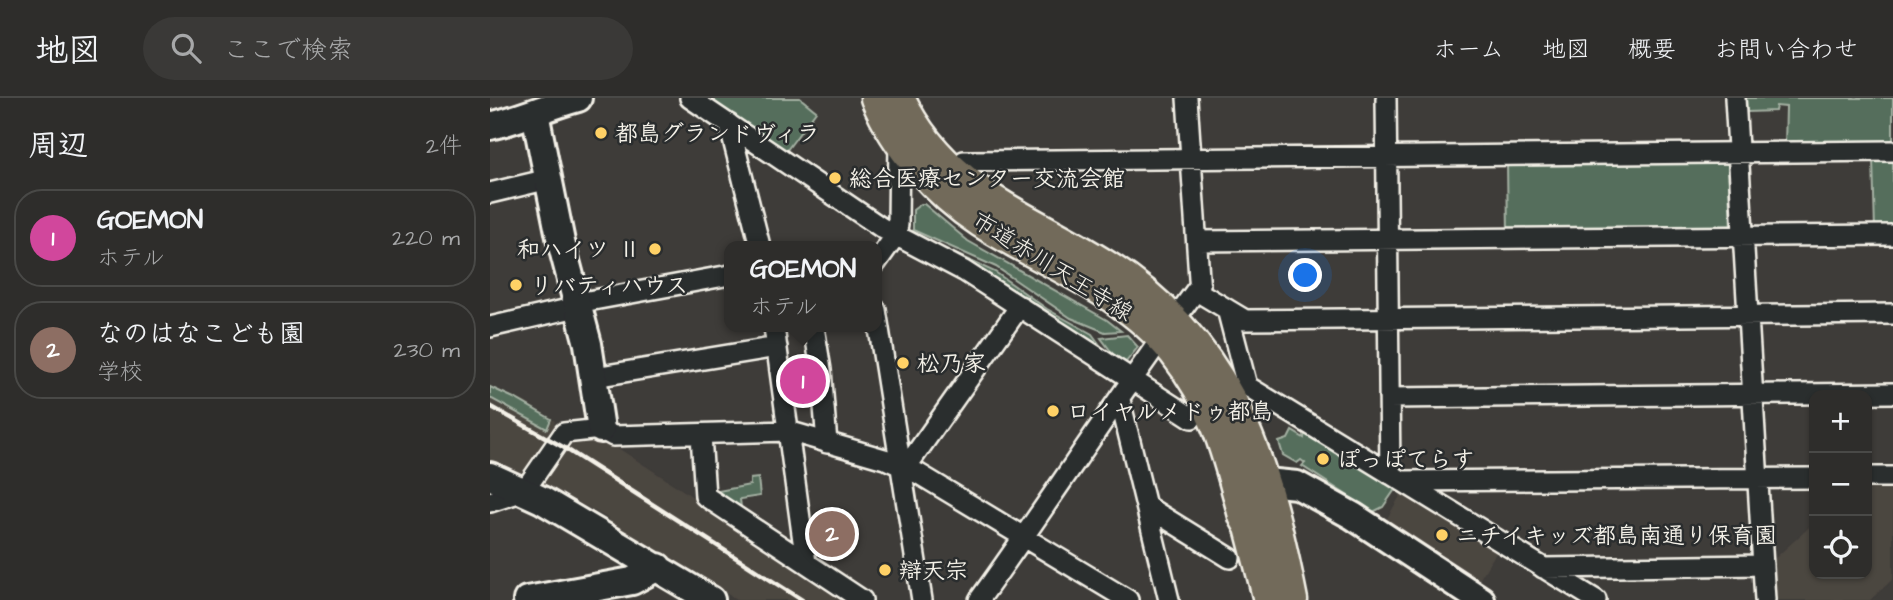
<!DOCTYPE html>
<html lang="ja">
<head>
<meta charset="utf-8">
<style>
  :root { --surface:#2e2d2b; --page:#3a3937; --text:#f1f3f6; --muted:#a7a8a9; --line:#494947; --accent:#8bbbb9 }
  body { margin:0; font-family:"Architects Daughter","Klee One",sans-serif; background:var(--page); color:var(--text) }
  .controls { position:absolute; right:21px; bottom:21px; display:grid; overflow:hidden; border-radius:14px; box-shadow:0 2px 5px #0004 }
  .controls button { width:63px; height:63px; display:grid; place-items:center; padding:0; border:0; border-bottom:2px solid var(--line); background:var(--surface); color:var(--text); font:35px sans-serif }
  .you { position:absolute; left:816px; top:178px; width:24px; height:24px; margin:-18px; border:5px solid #fff; border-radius:50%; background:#1a73e8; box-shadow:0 0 0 10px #1a73e833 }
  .badge { display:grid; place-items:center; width:46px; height:46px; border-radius:50%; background:var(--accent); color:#fff; font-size:23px; font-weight:700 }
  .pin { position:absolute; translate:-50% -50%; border:4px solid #fff; box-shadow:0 2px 7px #0006 }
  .popup { position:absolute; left:234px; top:143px; width:158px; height:91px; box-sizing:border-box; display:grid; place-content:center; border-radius:14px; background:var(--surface); filter:drop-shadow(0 2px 5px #0005); font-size:23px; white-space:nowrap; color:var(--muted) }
  .popup b { font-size:26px; color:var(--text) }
  .popup::after { content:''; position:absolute; left:50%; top:100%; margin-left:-14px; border:14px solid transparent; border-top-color:var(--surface) }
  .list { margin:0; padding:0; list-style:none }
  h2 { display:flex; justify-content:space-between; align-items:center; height:91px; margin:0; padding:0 28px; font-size:30px }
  h2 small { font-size:23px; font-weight:400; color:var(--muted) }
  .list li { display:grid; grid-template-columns:46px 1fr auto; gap:21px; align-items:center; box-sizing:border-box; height:98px; margin:0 14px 14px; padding:0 14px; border:2px solid var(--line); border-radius:28px }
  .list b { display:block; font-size:26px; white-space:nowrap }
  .list p { margin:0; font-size:23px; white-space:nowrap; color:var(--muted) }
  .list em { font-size:23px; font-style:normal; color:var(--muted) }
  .icon { flex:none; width:38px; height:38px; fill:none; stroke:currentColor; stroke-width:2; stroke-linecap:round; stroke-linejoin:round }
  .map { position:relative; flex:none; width:1403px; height:502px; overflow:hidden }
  header { display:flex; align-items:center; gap:42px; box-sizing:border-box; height:98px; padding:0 35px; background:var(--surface); border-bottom:2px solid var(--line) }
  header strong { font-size:33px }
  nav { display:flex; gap:38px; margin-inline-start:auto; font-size:24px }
  .search { width:490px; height:63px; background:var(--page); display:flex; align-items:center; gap:18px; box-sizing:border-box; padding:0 24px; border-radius:38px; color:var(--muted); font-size:26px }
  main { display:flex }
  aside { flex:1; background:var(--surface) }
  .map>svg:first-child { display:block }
</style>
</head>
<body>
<header>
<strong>地図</strong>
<div class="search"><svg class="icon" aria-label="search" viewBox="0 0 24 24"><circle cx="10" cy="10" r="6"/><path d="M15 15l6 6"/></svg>ここで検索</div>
<nav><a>ホーム</a><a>地図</a><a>概要</a><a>お問い合わせ</a></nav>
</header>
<main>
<aside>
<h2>周辺<small>2件</small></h2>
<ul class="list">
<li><span class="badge" style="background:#d1479c">1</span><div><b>GOEMON</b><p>ホテル</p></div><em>220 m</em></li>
<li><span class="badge" style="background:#8d6e63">2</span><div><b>なのはなこども園</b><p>学校</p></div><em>230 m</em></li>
</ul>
</aside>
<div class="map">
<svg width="1403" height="502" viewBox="0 0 1403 502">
  <rect width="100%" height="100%" fill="#3e3c39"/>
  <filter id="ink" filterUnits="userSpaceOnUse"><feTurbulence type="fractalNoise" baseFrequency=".0143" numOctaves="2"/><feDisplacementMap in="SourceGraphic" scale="14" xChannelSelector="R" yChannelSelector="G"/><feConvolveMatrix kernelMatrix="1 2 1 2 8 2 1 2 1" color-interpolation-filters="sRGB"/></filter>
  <g filter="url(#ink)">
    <path fill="#4c4640" d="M0 289 35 304 65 323 63 335 32 379 0 364Z
      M78 341H112L131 352 361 502H247L118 424 119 421 49 383Z
      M1377 386H1403V481L1380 502H1286L1283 462 1324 425V476H1377Z
      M914 391 1009 450 989 482 895 424Z"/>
    <path fill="#546e5c" stroke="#a4b0a2" stroke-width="2" d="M211 0H310L326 13 294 56Z
      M1256 0H1403V47L1295 48 1296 9 1286 8 1285 13 1257 14Z
      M1383 60H1403V132L1385 133Z
      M1231 61 1238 67 1241 132 1018 136 1017 64Z
      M431 106H434L478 143 617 222 631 233 615 234 581 220 506 169 423 132V112Z
      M437 143 505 174 557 211 602 236 621 262Z
      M637 237 648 249 636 264 623 256 611 240Z
      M0 289 26 301 61 321 57 331 0 300Z
      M815 331 908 387 893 409 883 414 812 368 815 365 811 362 807 365 793 357 789 344 798 341 802 333 814 340Z
      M268 380 270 398 250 401 252 418 218 395 260 387V381Z"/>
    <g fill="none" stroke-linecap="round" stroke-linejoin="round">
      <g stroke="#f4f1e8" stroke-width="24">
        <path id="street" d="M200 0 392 130 474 173 702 320
          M697 0 710 195 755 222 1403 216
          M896 0 900 376
          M1245 0 1275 502
          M239 26 270 148
          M465 73 474 63H480L1403 53
          M0 95 59 81
          M707 143 1403 137
          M386 165 406 137 408 126 409 43
          M737 211 757 288 1106 502
          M386 212 432 502
          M0 229 87 209 98 203 240 177
          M284 229 316 465
          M324 229 331 272 337 345
          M104 279 287 249
          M899 300 1403 295
          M630 302 679 502
          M211 337 215 398 372 502
          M411 368 422 361 530 208
          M1377 379H1403
          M912 383 1324 380
          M0 404 34 393 74 335 111 331 123 338 298 333 398 362 429 376 638 502
          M656 408 740 460
          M1053 470 1273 467
          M489 502C564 398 633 290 710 187"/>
      </g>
      <g stroke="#f4f1e8" stroke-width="32">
        <path id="secondary" d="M45 15 71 144 98 246 111 331
          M0 28C31 21 58 8 88 0
          M0 378 52 402 221 502
          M754 380 765 383 807 387 863 418 991 502
          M37 502 142 483 168 469"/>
      </g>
      <g stroke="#f4f1e8" stroke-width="35">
        <path id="primary" d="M386 0C406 49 447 95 491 124 555 165 635 192 684 254 726 307 737 354 754 418L760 429 779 502
          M409 0C458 103 553 121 637 182 747 262 777 375 802 502"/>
      </g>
      <use href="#street" stroke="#2a2d2e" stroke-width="19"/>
      <use href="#secondary" stroke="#2a2d2e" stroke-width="26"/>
      <use href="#primary" stroke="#726b5a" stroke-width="30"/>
      <path stroke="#f4f1e8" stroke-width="4.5" d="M0 308 73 349 312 502"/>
    </g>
  </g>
  <g fill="#ffd166" stroke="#2a2d2e" stroke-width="2.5">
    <circle cx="111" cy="35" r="7"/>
    <circle cx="345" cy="80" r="7"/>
    <circle cx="165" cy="151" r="7"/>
    <circle cx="26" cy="187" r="7"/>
    <circle cx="413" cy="265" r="7"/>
    <circle cx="563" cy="313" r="7"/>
    <circle cx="833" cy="361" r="7"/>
    <circle cx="952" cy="437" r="7"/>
    <circle cx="395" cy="472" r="7"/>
  </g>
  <g text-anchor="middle" stroke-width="5" stroke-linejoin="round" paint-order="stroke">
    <g font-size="23" font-weight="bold" fill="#f4f1e8" stroke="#2a2d2e" text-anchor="start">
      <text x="125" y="43">都島グランドヴィラ</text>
      <text x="359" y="88">総合医療センター交流会館</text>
      <text x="151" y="159" text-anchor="end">和ハイツ Ⅱ</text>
      <text x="40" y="195">リバティハウス</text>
      <text x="427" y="273">松乃家</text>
      <text x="577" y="321">ロイヤルメドゥ都島</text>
      <text x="847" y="369">ぽっぽてらす</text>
      <text x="966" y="445">ニチイキッズ都島南通り保育園</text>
      <text x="409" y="480">辯天宗</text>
    </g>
    <g font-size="23" fill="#f4f1e8" stroke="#2a2d2e">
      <text transform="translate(563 168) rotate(32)" y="8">市道赤川天王寺線</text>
    </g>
  </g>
</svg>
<div class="controls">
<button>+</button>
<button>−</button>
<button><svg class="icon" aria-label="locate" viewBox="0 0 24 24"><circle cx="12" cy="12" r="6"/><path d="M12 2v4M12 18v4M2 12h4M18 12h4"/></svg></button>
</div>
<div class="you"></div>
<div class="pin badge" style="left:313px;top:283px;background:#d1479c">1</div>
<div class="popup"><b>GOEMON</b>ホテル</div>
<div class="pin badge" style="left:342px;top:436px;background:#8d6e63">2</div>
</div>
</main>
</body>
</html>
